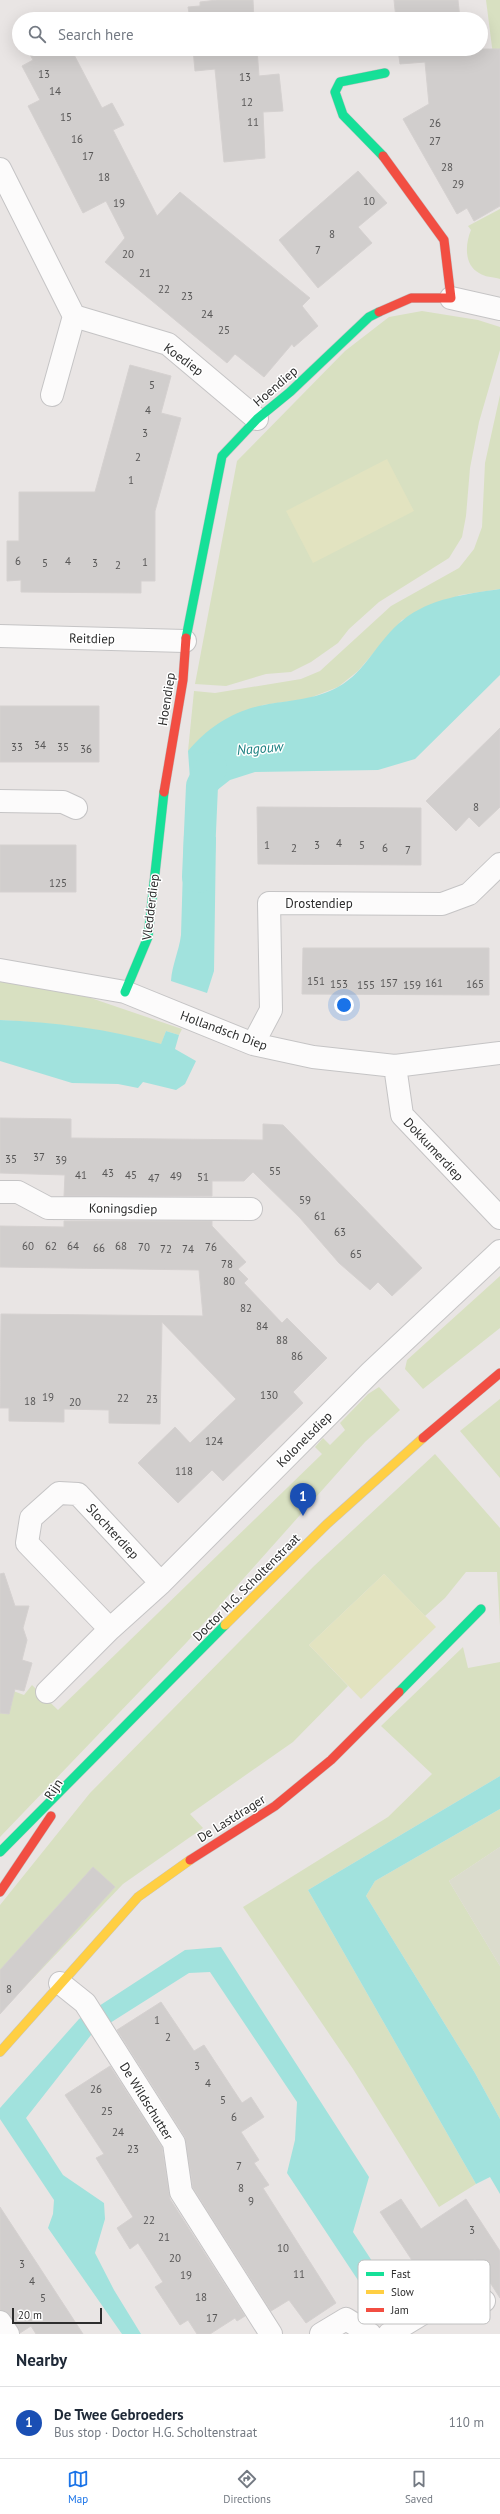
<!DOCTYPE html>
<html lang="en">
<head>
<meta charset="utf-8">
<style>
  :root { --surface:#fff; --page:#f2f2f3; --text:#1f2937; --muted:#747a83; --line:#e0e1e3; --accent:#1a73e8 }
  body { margin:0; font-family:"PT Sans",sans-serif; background:var(--page); color:var(--text) }
  .scale { position:absolute; left:12px; bottom:10px; width:90px; box-sizing:border-box; padding-left:4px; border:2px solid #2d2d2d; border-top:0; font-size:11px; line-height:14px; white-space:nowrap; color:#2d2d2d; -webkit-text-stroke:3px #fff; paint-order:stroke }
  .you { position:absolute; left:344px; top:1005px; width:14px; height:14px; margin:-10px; border:3px solid #fff; border-radius:50%; background:#1a73e8; box-shadow:0 0 0 6px #1a73e833 }
  .badge { display:grid; place-items:center; width:26px; height:26px; border-radius:50%; background:var(--accent); color:#fff; font-size:13px; font-weight:700 }
  .pin { position:absolute; translate:-50% -33px; filter:drop-shadow(0 1px 2px #0008) }
  .pin::after { content:''; position:absolute; top:21px; width:14px; height:12px; background:inherit; clip-path:polygon(0 0,100% 0,50% 100%) }
  .list { margin:0; padding:0; list-style:none }
  h2 { display:flex; justify-content:space-between; align-items:center; height:52px; margin:0; padding:0 16px; font-size:17px }
  h2 small { font-size:13px; font-weight:400; color:var(--muted) }
  .list li { display:grid; grid-template-columns:26px 1fr auto; gap:12px; align-items:center; box-sizing:border-box; height:72px; padding:0 16px; border-top:1px solid var(--line) }
  .list b { display:block; font-size:15px; white-space:nowrap }
  .list p { margin:0; font-size:13px; white-space:nowrap; color:var(--muted) }
  .list em { font-size:13px; font-style:normal; color:var(--muted) }
  .icon { flex:none; width:22px; height:22px; fill:none; stroke:currentColor; stroke-width:2; stroke-linecap:round; stroke-linejoin:round }
  .map { position:relative; flex:none; width:500px; height:2334px; overflow:hidden }
  .search { position:absolute; background:var(--surface); box-shadow:0 4px 16px #0002; left:12px; right:12px; top:12px; height:44px; display:flex; align-items:center; gap:10px; box-sizing:border-box; padding:0 14px; border-radius:22px; color:var(--muted); font-size:15px }
  .sheet { height:124px; background:var(--surface) }
  nav { display:flex; justify-content:space-around; align-items:center; box-sizing:border-box; height:56px; border-top:1px solid var(--line); background:var(--surface); font-size:11px; color:var(--muted) }
  nav a { display:grid; justify-items:center; gap:2px }
  nav .on { color:var(--accent) }
  .map>svg:first-child { display:block }
</style>
</head>
<body>
<div class="map">
<svg width="500" height="2334" viewBox="0 0 500 2334">
  <rect width="100%" height="100%" fill="#e9e5e4"/>
  <path fill="#d8e0c1" d="M486 0H500V67L493 55Z
    M500 209V279C494 277 484 277 479 273 464 265 465 244 471 230L468 226Z
    M422 311 478 320 500 327V350L479 422 470 468 466 516 462 537 449 558 379 602 349 629 338 643 311 662 291 672 266 674 226 686 195 684 237 461 345 351 389 317Z
    M500 395V589L460 595 402 620 358 671 338 687 307 699 263 705 188 751 194 691 215 693 301 679 320 671 391 606 459 568 474 549 482 527 485 463Z
    M0 978 82 995 182 1029 179 1035 166 1031 161 1045C109 1029 54 1023 0 1020Z
    M500 1276V1328L423 1389 405 1369 407 1360Z
    M379 1387 400 1410 365 1442 187 1642 0 1837V1701L8 1689 24 1695 32 1685 58 1710 322 1454 315 1447 323 1438 330 1445 345 1430 340 1423 368 1394Z
    M500 1399V1478L460 1431Z
    M435 1454 500 1528V1626L497 1572H466L445 1598 425 1616 384 1574 309 1645 348 1686 293 1742 190 1814 203 1828 123 1884 0 2013V1905L90 1793 314 1566Z
    M463 1647 468 1668 500 1662V1776L308 1890 476 2184 439 2207 353 2069 243 1907 388 1817 432 1774 381 1726Z
    M500 1809V1847L449 1881 500 1966V2119L475 2073 366 1896 375 1881Z"/>
  <path fill="#dbdccd" d="M500 1847V1966L449 1881Z"/>
  <path fill="#e2e3c0" d="M387 459 414 511 313 563 286 511Z
    M384 1574 436 1627 361 1699 309 1645Z"/>
  <path fill="#a1e2dd" d="M500 589V675L415 759 378 770 255 772 230 780 216 791 212 813 197 807H186L190 779 188 751C207 728 234 710 264 705 289 700 315 700 338 687 366 672 378 639 403 620 430 598 467 594 500 589Z
    M196 833 216 837 214 971 207 993 171 981C172 965 179 951 181 935L184 834Z
    M0 1020C54 1022 109 1029 161 1044L166 1031 179 1035 175 1049 196 1061 185 1084 176 1090 143 1082 138 1088 118 1084 72 1083 0 1061Z
    M500 1776V1809L375 1881 366 1896 475 2073 500 2119V2194L490 2177 476 2184 308 1890Z
    M221 1947 369 2177 353 2232 406 2313 387 2324 287 2173 295 2140 297 2102 210 1972 189 1973 91 2035 26 2118 63 2175 104 2203 105 2219 95 2253 114 2290 141 2334H122L48 2228 53 2214 54 2200 0 2119V2108L79 2019 185 1950Z"/>
  <g fill="none" stroke-linecap="round" stroke-linejoin="round">
    <path stroke="#a1e2dd" stroke-width="32" d="M198 877 202 786 211 768"/>
  </g>
  <path fill="#d1cecd" stroke="#d5d1d0" d="M217 0H253L254 19H190L188 7 200 6V2Z
    M394 0H458L460 19H396Z
    M27 49H71L102 108 112 103 124 125 113 130 157 216 180 192 310 298 302 306 318 326 294 347 292 344 264 377 235 354 227 363 105 262 125 238 106 201 83 213 56 160 28 106 40 100 22 66 33 60Z
    M193 49H257L259 76 279 74 283 111 263 112 265 158 224 162 215 69 195 71Z
    M398 49H500V206L474 221 467 208 457 214 403 119 429 104 425 62 400 64Z
    M358 171 387 203 358 227 372 243 318 288 279 240Z
    M130 365 171 376 161 413 181 418 155 511V581H141V593L21 592V580L7 581V541H19V492H95Z
    M0 706H99V762H0Z
    M500 728V807L479 827 469 817 456 831 426 801Z
    M257 807 421 808V865L258 864Z
    M0 845H76V892H0Z
    M303 948H489V995L302 994Z
    M0 1118 71 1119V1138L263 1140V1124L283 1125 422 1268 392 1296 378 1282 370 1290 339 1263 300 1218 253 1172 244 1181H212V1196H64L65 1175 0 1173Z
    M64 1221H212V1226L246 1262 238 1269 248 1279 244 1283 282 1323 287 1318 327 1358 293 1392 303 1403 223 1481 212 1470 178 1503 138 1463 175 1427 190 1443 236 1399 162 1322 160 1424 109 1423V1410L64 1409V1422L9 1421V1408H0L1 1314 203 1316 199 1270 0 1267V1226L64 1227Z
    M4 1573 15 1606H29L23 1628 27 1640 22 1660 32 1663 24 1691 15 1689 9 1714 0 1713V1574Z
    M93 1867 115 1887 0 2014V1970Z
    M161 2002 194 2051 204 2045 242 2103 251 2097 264 2117 241 2132 259 2160 254 2163 269 2185 263 2188 336 2303 306 2323 289 2300 271 2311 193 2188 185 2137 117 2030Z
    M110 2066 162 2147 170 2199 245 2316 237 2321 235 2318 210 2334H197L188 2320 180 2325 155 2287 163 2282 138 2243 130 2249 117 2228 133 2217 96 2158 104 2154 65 2095Z
    M401 2199 421 2229 466 2199 500 2251V2298L475 2259 431 2289 380 2212Z
    M0 2207 38 2265 83 2334H36L31 2326 20 2333 10 2315 0 2310Z"/>
  <g fill="none" stroke-linecap="round" stroke-linejoin="round">
    <g stroke="#c5c4c5" stroke-width="24">
      <path id="street" d="M0 169 74 316 52 395
        M451 298 500 309
        M74 316 168 344 257 419
        M0 636 185 641
        M0 801 63 802 76 808
        M0 970 125 992 253 1044 313 1057 395 1066 500 1053
        M253 1044 271 1010 269 903 442 904 469 894 500 864
        M395 1066 402 1115 500 1218
        M0 1192H18L48 1208 251 1209
        M110 1629 27 1543 31 1518 59 1493 78 1494 161 1583
        M47 1692 110 1629 161 1583 371 1372 500 1251
        M60 1983 85 2003 174 2143 181 2192 271 2334
        M0 2322 8 2334
        M321 2334 346 2319 370 2334
        M389 2334 425 2312 465 2310 484 2301"/>
    </g>
    <g stroke="#c5c4c5" stroke-width="10">
      <path id="fast" d="M383 156 343 115 335 92 340 82 385 73
        M186 638 222 456 257 419 290 392 369 317 379 312
        M125 992 148 937 164 792
        M399 1692 481 1609
        M0 1852 225 1625"/>
    </g>
    <g stroke="#c5c4c5" stroke-width="10">
      <path id="slow" d="M225 1625 327 1524 423 1438
        M0 2052 138 1897 190 1860"/>
    </g>
    <g stroke="#c5c4c5" stroke-width="10">
      <path id="jam" d="M379 312 411 298H451L444 240 383 156
        M164 792 183 680 186 638
        M423 1438 500 1373
        M190 1860 275 1806 331 1760 399 1692
        M0 1892 51 1816"/>
    </g>
    <use href="#street" stroke="#fcfbfb" stroke-width="22"/>
    <use href="#fast" stroke="#16e098" stroke-width="9"/>
    <use href="#slow" stroke="#ffcf43" stroke-width="9"/>
    <use href="#jam" stroke="#f24e42" stroke-width="9"/>
  </g>
  <g text-anchor="middle" stroke-width="3" stroke-linejoin="round" paint-order="stroke">
    <g font-size="11" fill="#575656">
      <text x="44" y="78">13</text>
      <text x="245" y="81">13</text>
      <text x="55" y="95">14</text>
      <text x="247" y="106">12</text>
      <text x="66" y="121">15</text>
      <text x="253" y="126">11</text>
      <text x="435" y="127">26</text>
      <text x="77" y="143">16</text>
      <text x="435" y="145">27</text>
      <text x="88" y="160">17</text>
      <text x="447" y="171">28</text>
      <text x="104" y="181">18</text>
      <text x="458" y="188">29</text>
      <text x="369" y="205">10</text>
      <text x="119" y="207">19</text>
      <text x="332" y="238">8</text>
      <text x="318" y="254">7</text>
      <text x="128" y="258">20</text>
      <text x="145" y="277">21</text>
      <text x="164" y="293">22</text>
      <text x="187" y="300">23</text>
      <text x="207" y="318">24</text>
      <text x="224" y="334">25</text>
      <text x="152" y="389">5</text>
      <text x="148" y="414">4</text>
      <text x="145" y="437">3</text>
      <text x="138" y="461">2</text>
      <text x="131" y="484">1</text>
      <text x="18" y="565">6</text>
      <text x="68" y="565">4</text>
      <text x="145" y="566">1</text>
      <text x="45" y="567">5</text>
      <text x="95" y="567">3</text>
      <text x="118" y="569">2</text>
      <text x="40" y="749">34</text>
      <text x="17" y="751">33</text>
      <text x="63" y="751">35</text>
      <text x="86" y="753">36</text>
      <text x="476" y="811">8</text>
      <text x="339" y="847">4</text>
      <text x="267" y="849">1</text>
      <text x="317" y="849">3</text>
      <text x="362" y="849">5</text>
      <text x="294" y="852">2</text>
      <text x="385" y="852">6</text>
      <text x="408" y="854">7</text>
      <text x="58" y="887">125</text>
      <text x="316" y="985">151</text>
      <text x="389" y="987">157</text>
      <text x="434" y="987">161</text>
      <text x="339" y="988">153</text>
      <text x="475" y="988">165</text>
      <text x="366" y="989">155</text>
      <text x="412" y="989">159</text>
      <text x="39" y="1161">37</text>
      <text x="11" y="1163">35</text>
      <text x="61" y="1164">39</text>
      <text x="275" y="1175">55</text>
      <text x="108" y="1177">43</text>
      <text x="81" y="1179">41</text>
      <text x="131" y="1179">45</text>
      <text x="176" y="1180">49</text>
      <text x="203" y="1181">51</text>
      <text x="154" y="1182">47</text>
      <text x="305" y="1204">59</text>
      <text x="320" y="1220">61</text>
      <text x="340" y="1236">63</text>
      <text x="28" y="1250">60</text>
      <text x="51" y="1250">62</text>
      <text x="73" y="1250">64</text>
      <text x="121" y="1250">68</text>
      <text x="144" y="1251">70</text>
      <text x="211" y="1251">76</text>
      <text x="99" y="1252">66</text>
      <text x="166" y="1253">72</text>
      <text x="188" y="1253">74</text>
      <text x="356" y="1258">65</text>
      <text x="227" y="1268">78</text>
      <text x="229" y="1285">80</text>
      <text x="246" y="1312">82</text>
      <text x="262" y="1330">84</text>
      <text x="282" y="1344">88</text>
      <text x="297" y="1360">86</text>
      <text x="269" y="1399">130</text>
      <text x="48" y="1401">19</text>
      <text x="123" y="1402">22</text>
      <text x="152" y="1403">23</text>
      <text x="30" y="1405">18</text>
      <text x="75" y="1406">20</text>
      <text x="214" y="1445">124</text>
      <text x="184" y="1475">118</text>
      <text x="9" y="1993">8</text>
      <text x="157" y="2024">1</text>
      <text x="168" y="2041">2</text>
      <text x="197" y="2070">3</text>
      <text x="208" y="2087">4</text>
      <text x="96" y="2093">26</text>
      <text x="223" y="2104">5</text>
      <text x="107" y="2115">25</text>
      <text x="234" y="2121">6</text>
      <text x="118" y="2136">24</text>
      <text x="133" y="2153">23</text>
      <text x="239" y="2170">7</text>
      <text x="241" y="2192">8</text>
      <text x="251" y="2205">9</text>
      <text x="149" y="2224">22</text>
      <text x="472" y="2234">3</text>
      <text x="164" y="2241">21</text>
      <text x="283" y="2252">10</text>
      <text x="175" y="2262">20</text>
      <text x="22" y="2268">3</text>
      <text x="299" y="2278">11</text>
      <text x="186" y="2279">19</text>
      <text x="32" y="2285">4</text>
      <text x="201" y="2301">18</text>
      <text x="43" y="2302">5</text>
      <text x="212" y="2322">17</text>
    </g>
    <g font-size="13" fill="#2d2d2d" stroke="#fff">
      <text transform="translate(184 359) rotate(36)" y="5">Koediep</text>
      <text transform="translate(275 386) rotate(-41)" y="5">Hoendiep</text>
      <text transform="translate(92 638) rotate(1)" y="5">Reitdiep</text>
      <text transform="translate(166 699) rotate(-81)" y="5">Hoendiep</text>
      <text x="319" y="908">Drostendiep</text>
      <text transform="translate(150 907) rotate(-83)" y="5">Vledderdiep</text>
      <text transform="translate(224 1030) rotate(20)" y="5">Hollandsch Diep</text>
      <text transform="translate(434 1149) rotate(47)" y="5">Dokkumerdiep</text>
      <text transform="translate(123 1208) rotate(1)" y="5">Koningsdiep</text>
      <text transform="translate(304 1439) rotate(-45)" y="5">Kolonelsdiep</text>
      <text transform="translate(113 1531) rotate(47)" y="5">Slochterdiep</text>
      <text transform="translate(246 1587) rotate(-45)" y="5">Doctor H.G. Scholtenstraat</text>
      <text transform="translate(53 1789) rotate(-57)" y="5">Rijn</text>
      <text transform="translate(231 1818) rotate(-32)" y="5">De Lastdrager</text>
      <text transform="translate(147 2101) rotate(58)" y="5">De Wildschutter</text>
    </g>
    <g font-size="14" font-style="italic" fill="#1d8282" stroke="#fff">
      <text transform="translate(260 748) rotate(-5)" y="5">Nagouw</text>
    </g>
  </g>
  <rect x="358" y="2260" width="132" height="64" rx="6" fill="#fff" stroke="#c0c0c0" stroke-width="1"/>
  <rect x="366" y="2272" width="18" height="4" fill="#16e098"/>
  <rect x="366" y="2290" width="18" height="4" fill="#ffcf43"/>
  <rect x="366" y="2308" width="18" height="4" fill="#f24e42"/>
  <g font-size="11" fill="#2d2d2d">
    <text x="391" y="2278">Fast</text>
    <text x="391" y="2296">Slow</text>
    <text x="391" y="2314">Jam</text>
  </g>
</svg>
<div class="scale">20 m</div>
<div class="you"></div>
<div class="pin badge" style="left:303px;top:1516px;background:#1a4fb4">1</div>
<div class="search"><svg class="icon" aria-label="search" viewBox="0 0 24 24"><circle cx="10" cy="10" r="6"/><path d="M15 15l6 6"/></svg>Search here</div>
</div>
<section class="sheet">
<h2>Nearby<small></small></h2>
<ul class="list">
<li><span class="badge" style="background:#1a4fb4">1</span><div><b>De Twee Gebroeders</b><p>Bus stop · Doctor H.G. Scholtenstraat</p></div><em>110 m</em></li>
</ul>
</section>
<nav>
<a class="on"><svg class="icon" aria-label="map" viewBox="0 0 24 24"><path d="M3 6l6-2 6 2 6-2v14l-6 2-6-2-6 2zM9 4v14M15 6v14"/></svg>Map</a>
<a><svg class="icon" aria-label="directions" viewBox="0 0 24 24"><path d="M12 3l9 9-9 9-9-9zM9 14v-3h6M13 9l2 2-2 2"/></svg>Directions</a>
<a><svg class="icon" aria-label="saved" viewBox="0 0 24 24"><path d="M7 4h10v16l-5-4-5 4z"/></svg>Saved</a>
</nav>
</body>
</html>
